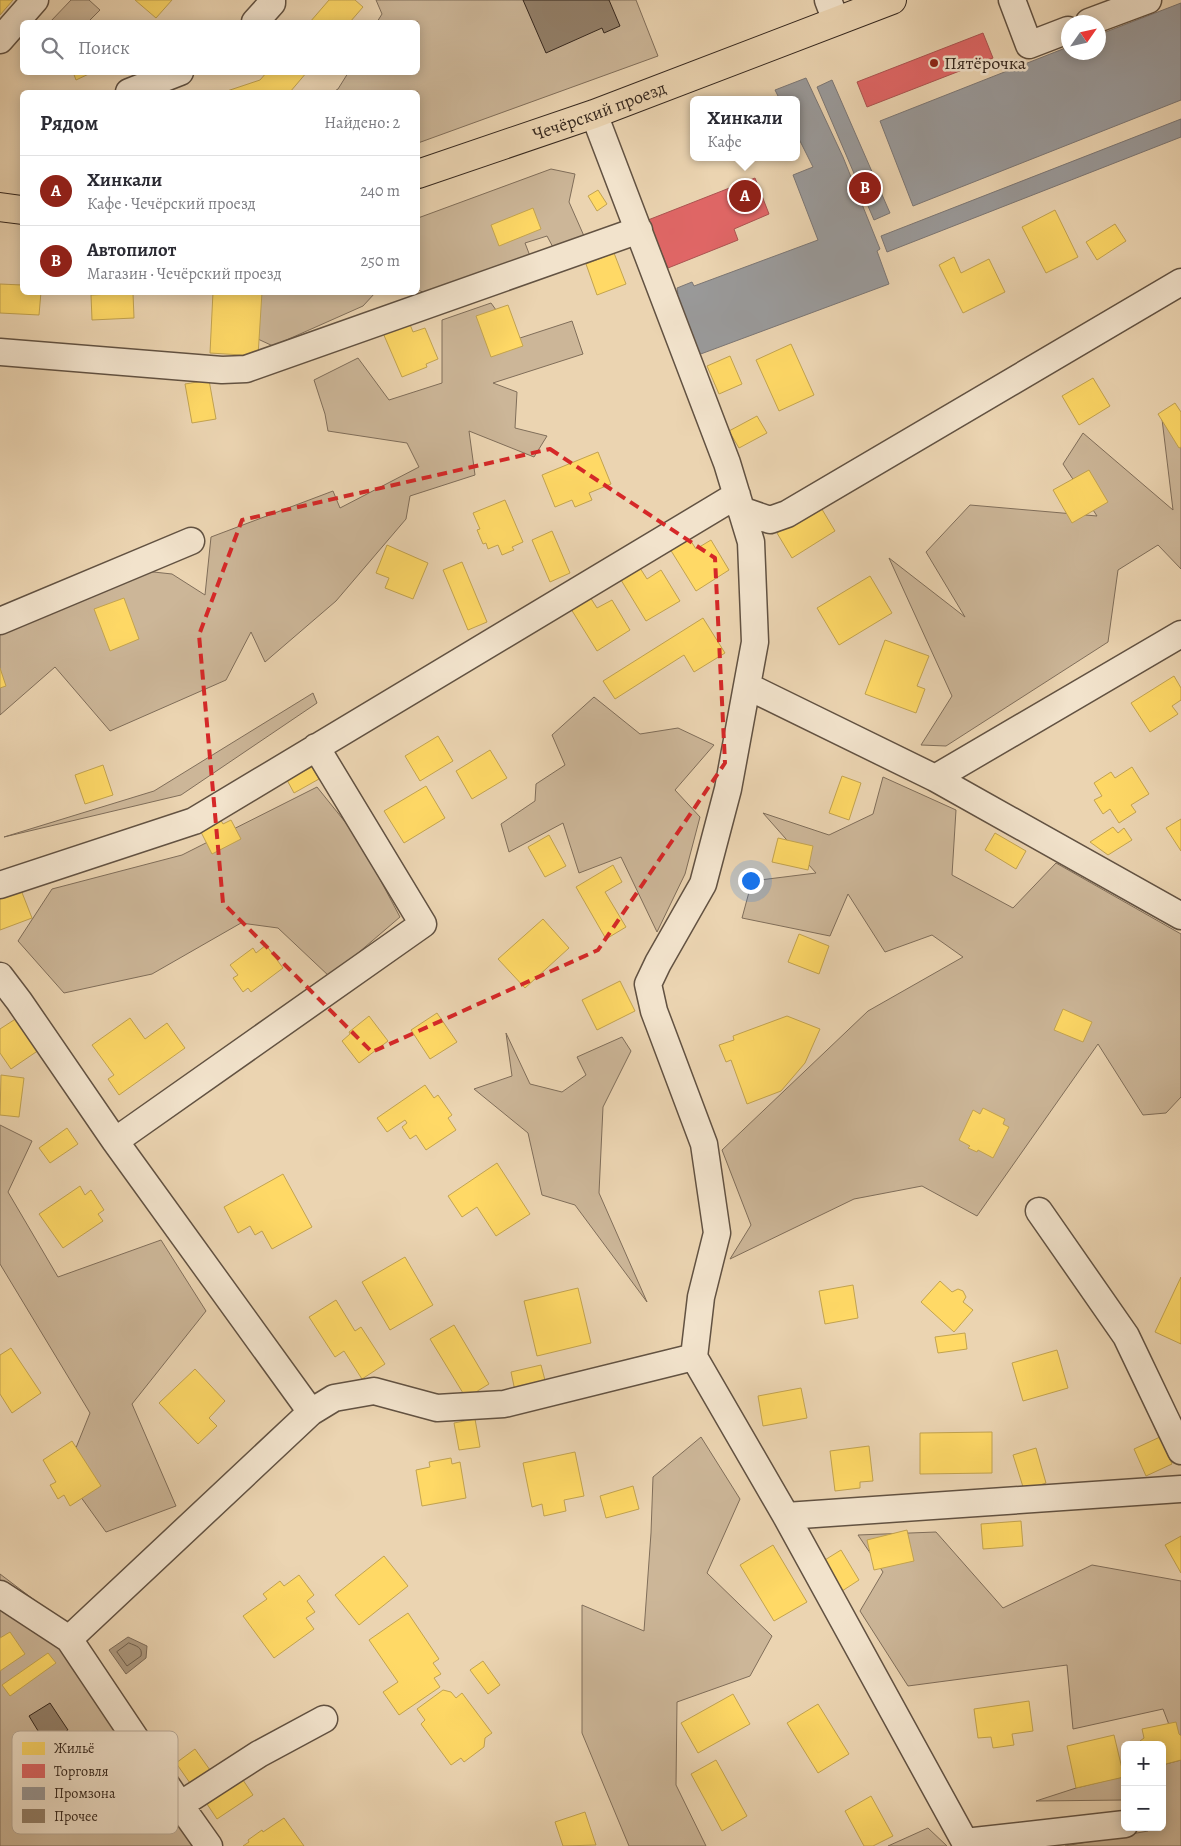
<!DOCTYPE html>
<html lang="ru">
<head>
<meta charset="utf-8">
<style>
  :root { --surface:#fff; --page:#f2f2f3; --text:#2b2b33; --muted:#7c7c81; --line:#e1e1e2; --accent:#8f2418 }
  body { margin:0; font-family:Alegreya,serif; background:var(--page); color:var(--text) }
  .controls { position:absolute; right:15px; bottom:15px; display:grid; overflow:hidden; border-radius:8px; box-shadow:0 2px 12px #0003 }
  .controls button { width:45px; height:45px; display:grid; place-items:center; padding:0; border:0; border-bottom:1px solid var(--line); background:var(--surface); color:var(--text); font:25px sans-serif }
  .compass { position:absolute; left:1061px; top:15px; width:45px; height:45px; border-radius:50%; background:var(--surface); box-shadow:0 2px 12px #0003; rotate:56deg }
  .you { position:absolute; left:750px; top:880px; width:18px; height:18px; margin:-12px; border:4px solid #fff; border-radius:50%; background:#1a73e8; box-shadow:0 0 0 8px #1a73e833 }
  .badge { display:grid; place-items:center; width:32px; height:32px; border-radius:50%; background:var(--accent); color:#fff; font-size:16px; font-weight:700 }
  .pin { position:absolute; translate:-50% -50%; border:2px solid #fff; box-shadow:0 1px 5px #0006 }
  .popup { position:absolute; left:690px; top:96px; width:110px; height:65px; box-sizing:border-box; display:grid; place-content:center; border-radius:8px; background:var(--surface); filter:drop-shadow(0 1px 4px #0005); font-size:16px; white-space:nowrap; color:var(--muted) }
  .popup b { font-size:19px; color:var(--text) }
  .popup::after { content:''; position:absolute; left:50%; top:100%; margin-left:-10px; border:10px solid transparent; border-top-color:var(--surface) }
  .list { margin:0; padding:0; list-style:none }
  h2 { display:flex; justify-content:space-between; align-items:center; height:65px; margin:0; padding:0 20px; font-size:21px }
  h2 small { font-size:16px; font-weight:400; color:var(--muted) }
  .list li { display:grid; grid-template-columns:32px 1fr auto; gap:15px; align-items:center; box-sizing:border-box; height:70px; padding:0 20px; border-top:1px solid var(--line) }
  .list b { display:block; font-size:19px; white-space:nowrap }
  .list p { margin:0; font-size:16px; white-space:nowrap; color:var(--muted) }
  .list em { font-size:16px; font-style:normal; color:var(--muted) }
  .icon { flex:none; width:28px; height:28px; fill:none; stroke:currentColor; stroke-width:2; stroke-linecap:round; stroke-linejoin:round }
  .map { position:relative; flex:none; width:1181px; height:1846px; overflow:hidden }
  .search { position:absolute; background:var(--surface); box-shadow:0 2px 12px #0003; left:20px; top:20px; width:400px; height:55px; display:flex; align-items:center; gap:12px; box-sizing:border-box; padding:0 18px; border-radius:8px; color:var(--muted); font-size:19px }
  .panel { position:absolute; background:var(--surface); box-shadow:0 2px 12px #0003; left:20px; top:90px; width:400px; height:205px; border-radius:8px }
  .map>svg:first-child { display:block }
</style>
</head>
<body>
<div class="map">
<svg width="1181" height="1846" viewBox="0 0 1181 1846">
  <rect width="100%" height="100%" fill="#ebd4b1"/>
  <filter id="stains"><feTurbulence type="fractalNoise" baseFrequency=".004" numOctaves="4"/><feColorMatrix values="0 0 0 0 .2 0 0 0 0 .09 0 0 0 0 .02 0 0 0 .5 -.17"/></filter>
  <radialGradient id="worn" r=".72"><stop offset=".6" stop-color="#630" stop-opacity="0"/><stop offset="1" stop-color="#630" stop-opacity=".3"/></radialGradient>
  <path fill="#ccb698" stroke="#806e5a" d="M71 0H89L100 10 88 22H50Z
    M376 0H636L658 56 418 143V92H333L338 89 348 73 418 72V22H377L382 14Z
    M551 169 575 174 569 202 584 236 555 251 547 236 525 243 530 256 425 293 418 290V218Z
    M250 292 375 293 363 306 273 346 247 334Z
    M491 303 517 339 572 321 583 354 493 383 517 392 515 428 547 436 534 457 469 431 475 475 410 496 406 519 336 601 265 662 251 632 226 680 110 731 55 667 0 715V626L135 570 172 574 205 595 211 537 333 491 340 508 419 467 407 443 328 431 325 414 314 380 358 358 389 400 442 383V320Z
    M1181 414V569L1158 545 1118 570 1108 642 946 746 921 745 952 696 889 558 965 617 926 552 970 505 1097 516 1063 464 1083 433 1173 510 1162 419Z
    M313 693 317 703 181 795 4 837 154 791Z
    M594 697 640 734 678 728 714 745 675 790 700 817 685 874 657 932 621 857 579 873 563 823 509 852 501 824 535 801 536 784 565 765 552 735Z
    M883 777 956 810 952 875 1013 908 1056 863 1181 934V1097L1166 1113 1143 1115 1098 1044 977 1216 922 1186 854 1199 730 1259 751 1225 722 1150 868 1011 963 957 932 935 885 952 848 894 830 936 742 918 752 881 816 873 763 813 829 835 873 814Z
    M317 787 358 838 400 917 330 977 278 928 241 923 152 974 64 993 18 941 52 889 182 855Z
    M506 1033 530 1084 562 1092 586 1075 577 1057 622 1037 631 1051 603 1107 599 1193 647 1302 575 1205 542 1195 528 1133 474 1089 512 1076Z
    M0 1125 32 1141 8 1192 58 1277 161 1240 206 1311 132 1404 176 1506 106 1532 65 1475 90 1413 0 1264Z
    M701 1437 740 1499 707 1573 772 1636 750 1676 677 1702 676 1785 706 1846H629L582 1733V1605L644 1631 651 1533 653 1477Z
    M936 1532 1003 1608 1092 1565 1181 1581V1756L1163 1709 1073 1729 1067 1665 908 1686 860 1611 883 1572 858 1535Z
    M0 1574 70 1627 213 1846H0Z
    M1181 1760V1846H1065L1148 1831 1149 1827H1162V1765Z
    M1125 1776V1800L1036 1801 1076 1788Z
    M928 1828 947 1846H888Z"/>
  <path fill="#ad997f" stroke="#7d6b58" d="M128 1637 147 1646 146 1658 126 1674 109 1650Z"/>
  <path fill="#ffd966" stroke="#c2a350" d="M0 0H13L0 15Z
    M135 0H172L156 18Z
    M329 0H355L363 7 350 22H310Z
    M73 72H93L76 80Z
    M267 72H307L290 92H224L260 80Z
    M598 190 607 204 597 211 588 196Z
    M533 208 541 229 499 246 491 225Z
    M1055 210 1078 257 1046 273 1022 227Z
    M1115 224 1126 241 1097 260 1086 242Z
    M614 253 626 284 597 295 586 264Z
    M954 257 961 273 989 259 1005 292 963 313 939 265Z
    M0 284 22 285V292H41L39 315 0 313Z
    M213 292H262L258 356 210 353Z
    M133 293 134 318 92 320 91 295Z
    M508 305 523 346 491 357 476 316Z
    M409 322 413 332 425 328 438 359 426 364 427 367 402 377 383 333Z
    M791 344 814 395 779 411 756 360Z
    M730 356 742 384 719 394 707 366Z
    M1093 378 1110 406 1079 425 1062 396Z
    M209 380 216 419 192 423 185 384Z
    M1175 403 1181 412V447L1179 448 1158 414Z
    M757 416 767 433 739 448 729 431Z
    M598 452 611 484 589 493 592 500 575 507 572 500 555 507 542 475Z
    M1089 470 1108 502 1072 523 1053 490Z
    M505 500 523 542 512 547 514 550 502 555 498 545 488 549 486 543 483 544 477 530 480 529 473 513Z
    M820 506 835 531 792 558 777 533Z
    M552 531 570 573 550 582 532 540Z
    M689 538 696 549 711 540 729 570 696 591 670 549Z
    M387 545 428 563 413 599 385 588 389 578 376 573Z
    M462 562 487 622 468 630 443 570Z
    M640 568 647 579 661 570 680 601 646 621 621 580Z
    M870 576 892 613 839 645 817 608Z
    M590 597 597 608 612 600 630 630 597 651 571 609Z
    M124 598 139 639 110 651 94 609Z
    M703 618 725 653 694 672 684 655 615 699 603 681Z
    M885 640 929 656 917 686 925 689 916 713 865 694Z
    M0 668 6 686 0 688Z
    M1174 676 1181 688V700L1172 706 1178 714 1150 732 1131 703Z
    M438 736 453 761 420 781 405 756Z
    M490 750 507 778 472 799 456 771Z
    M103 765 113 795 85 804 75 775Z
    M312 767 319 779 294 793 287 780Z
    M1132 767 1149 794 1131 805 1136 812 1119 823 1110 809 1103 814 1094 800 1102 796 1094 783 1111 772 1115 778Z
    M842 776 861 783 849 820 829 813Z
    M426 786 445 818 404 843 384 811Z
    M219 817 223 824 231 820 241 839 212 854 199 828Z
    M1181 819V851L1166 828Z
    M1113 827 1118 833 1124 828 1132 840 1108 855 1090 842Z
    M995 833 1026 851 1016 869 985 850Z
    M549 835 566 866 545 877 528 847Z
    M778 838 813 846 808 870 772 862Z
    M613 865 622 882 605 892 626 927 606 939 576 887Z
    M21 890 32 918 0 930V898Z
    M543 919 569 948 525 988 498 959Z
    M799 934 829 946 819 974 788 962Z
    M266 945 283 968 251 992 248 988 243 992 233 978 238 975 230 965 253 948 256 953Z
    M620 981 635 1011 597 1030 582 1000Z
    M1063 1009 1092 1022 1083 1042 1054 1030Z
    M437 1013 457 1042 430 1059 411 1030Z
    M369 1016 388 1041 359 1063 342 1041 350 1034 349 1032Z
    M787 1016 820 1029 805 1063 781 1091 747 1104 731 1060 726 1062 719 1045 734 1040 733 1036Z
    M17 1018 39 1050 11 1069 0 1053V1029Z
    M130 1018 145 1039 167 1023 185 1048 119 1095 108 1079 114 1075 92 1045Z
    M1 1075 24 1078 19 1117 0 1115Z
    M425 1085 434 1098 438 1095 452 1115 448 1118 456 1130 426 1150 416 1135 410 1139 402 1127 407 1123 405 1120 387 1132 377 1118Z
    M983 1108 1005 1119 1003 1124 1009 1127 993 1158 978 1150 977 1152 968 1148 970 1146 959 1140 973 1110 980 1114Z
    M67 1128 78 1144 50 1163 39 1148Z
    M497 1163 530 1214 496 1236 477 1207 462 1217 448 1196Z
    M283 1174 312 1227 272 1249 262 1231 255 1235 250 1226 238 1233 224 1207Z
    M80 1186 85 1195 91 1190 104 1210 98 1214 103 1221 63 1248 39 1214Z
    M405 1257 433 1305 390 1330 362 1282Z
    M1181 1277V1344L1155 1332Z
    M940 1281 952 1292 958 1289 963 1291 966 1297 963 1302 973 1310 954 1332 921 1302Z
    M853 1285 858 1318 825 1324 819 1291Z
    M578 1288 591 1343 537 1356 524 1301Z
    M336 1300 355 1331 361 1327 385 1364 362 1379 344 1351 335 1357 309 1317Z
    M454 1325 489 1384 466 1398 430 1339Z
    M965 1333 967 1349 938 1353 935 1337Z
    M11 1348 41 1393 12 1413 0 1394V1355Z
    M1057 1350 1068 1388 1023 1401 1012 1363Z
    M541 1365 546 1384 515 1391 511 1372Z
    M195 1369 225 1401 209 1418 217 1426 198 1444 159 1403Z
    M801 1388 807 1418 763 1426 758 1396Z
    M475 1419 480 1447 459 1450 454 1423Z
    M992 1432V1473L920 1474V1433Z
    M1160 1437 1172 1464 1146 1476 1134 1449Z
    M72 1441 101 1486 70 1506 64 1495 58 1499 50 1485 56 1482 43 1460Z
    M869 1446 873 1481 860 1482V1488L835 1491 830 1451Z
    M1036 1448 1046 1483 1024 1490 1013 1455Z
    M575 1452 584 1496 564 1500 566 1511 544 1516 542 1504 532 1507 523 1463Z
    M451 1458 452 1464 460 1462 466 1498 422 1506 416 1470 430 1467 429 1462Z
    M633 1486 639 1509 606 1518 600 1496Z
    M1021 1521 1023 1546 983 1549 981 1524Z
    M907 1530 914 1561 874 1570 867 1540Z
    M1181 1536V1573L1165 1545Z
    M773 1545 807 1602 774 1621 740 1565Z
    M841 1550 859 1580 839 1593 820 1563Z
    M384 1556 408 1586 359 1625 335 1595Z
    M299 1575 314 1595 307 1601 315 1612 306 1618 314 1629 274 1658 243 1616 267 1599 263 1594 280 1581 284 1586Z
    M408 1613 439 1659 433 1663 441 1674 434 1678 440 1687 399 1715 383 1692 398 1682 369 1640Z
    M10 1632 25 1654 0 1671V1638Z
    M48 1653 56 1663 10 1696 2 1685Z
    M483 1661 500 1685 488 1694 470 1670Z
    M443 1690 451 1692 456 1698 462 1693 492 1733 485 1738 484 1747 464 1762 461 1758 451 1765 421 1724 425 1720 417 1709Z
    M733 1694 750 1724 698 1753 681 1723Z
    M1029 1701 1033 1731 1012 1734 1014 1745 993 1748 991 1737 978 1738 974 1709Z
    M818 1704 849 1754 818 1773 787 1723Z
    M1176 1722 1179 1734 1181 1736V1760L1162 1765V1745H1141L1140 1741 1144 1738 1142 1729Z
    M1114 1735 1124 1777 1076 1788 1067 1746Z
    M195 1749 210 1770 190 1783 176 1763Z
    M716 1760 747 1816 722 1831 691 1774Z
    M243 1780 253 1795 217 1819 207 1804Z
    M871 1796 893 1836 873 1846H864L845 1811Z
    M585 1812 596 1845 563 1846 555 1822Z
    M284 1818 304 1846H243L249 1842 248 1840 262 1830 263 1832Z"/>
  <path fill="#e06666" stroke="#ac5350" d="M983 33 993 58 867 107 857 82Z
    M755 178 769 214 734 229 738 240 668 268 648 220Z"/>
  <path fill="#999" stroke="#7b7674" d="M1181 3V100L913 206 880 121 1068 47V52H1098V35Z
    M806 78 843 157 880 249 877 251 889 284 698 355 676 295 678 294 677 288 692 282 694 286 818 240 793 175 813 167 796 133V100H780L775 90Z
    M832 80 890 213 874 220 817 87Z
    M1181 119V137L887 252 881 236Z"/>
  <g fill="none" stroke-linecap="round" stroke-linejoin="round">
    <path stroke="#70604e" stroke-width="1" d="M129 1643C136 1646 143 1647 141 1656L127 1666 117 1652Z"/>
  </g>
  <path fill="#93806a" stroke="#34261d" d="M523 0H609L620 26 604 33 602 28 546 53Z
    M50 1703 68 1730 46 1744 29 1716Z"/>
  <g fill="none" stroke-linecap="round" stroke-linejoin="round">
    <g stroke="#625242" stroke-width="29">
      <path id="minor" d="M828 0 836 21
        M1012 0 1029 45 1068 30
        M255 22 272 3V0
        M1089 22 1148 0
        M0 40 35 0
        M129 92 180 72
        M594 114 727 463 751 542 755 642 728 789 703 884 658 963 648 984 654 1011 704 1144 717 1233 701 1297 694 1357 786 1516 965 1842 1125 1824
        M0 352 222 370 246 369 639 230
        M741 510 770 520 787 514 1181 282
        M0 621 191 541
        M747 686 935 778 1181 634
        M935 778 1181 916
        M0 885 194 821 737 495
        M0 976 19 1001 115 1141 311 1412
        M115 1141 423 924 316 747
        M1039 1211 1126 1336 1181 1451
        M786 1516 1181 1489
        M0 1594 69 1639 311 1412 334 1398 374 1391 437 1408 504 1404 694 1357
        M69 1639 180 1805 259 1754 324 1719
        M180 1805 209 1846"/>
    </g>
    <g stroke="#34261d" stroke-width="30">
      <g id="major">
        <path id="s1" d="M418 174 594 114 892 0"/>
        <path d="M0 207 22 210"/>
      </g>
    </g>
    <use href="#minor" stroke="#f2e3cc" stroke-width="26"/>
    <use href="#major" stroke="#ebd4b1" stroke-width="28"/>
  </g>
  <path fill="none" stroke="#d62828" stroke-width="4" stroke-dasharray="10 6" stroke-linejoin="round" d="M550 449 715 558 725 763 598 950 372 1052 223 903 199 635 242 520Z"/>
  <circle fill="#8f2418" stroke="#f2e3cc" stroke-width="2" cx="934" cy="63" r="5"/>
  <g text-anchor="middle" stroke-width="5" stroke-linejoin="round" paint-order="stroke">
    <g font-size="18" fill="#34261d" stroke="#f2e3cc" text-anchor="start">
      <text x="944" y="69">Пятёрочка</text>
    </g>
    <g font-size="18" fill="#34261d" stroke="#f2e3cc">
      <text dy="6" stroke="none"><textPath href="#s1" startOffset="192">Чечёрский проезд</textPath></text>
    </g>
  </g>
  <rect x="12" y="1731" width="166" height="103" rx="8" fill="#f2e3cc" stroke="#b9aa98" stroke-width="1"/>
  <rect x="22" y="1742" width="23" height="13" fill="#ffd966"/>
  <rect x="22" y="1764" width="23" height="14" fill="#e06666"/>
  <rect x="22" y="1787" width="23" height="13" fill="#999"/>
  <rect x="22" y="1809" width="23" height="14" fill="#93806a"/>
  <g font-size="14" fill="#34261d">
    <text x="54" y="1753">Жильё</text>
    <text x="54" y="1776">Торговля</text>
    <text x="54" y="1798">Промзона</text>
    <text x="54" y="1821">Прочее</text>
  </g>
  <rect width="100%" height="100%" filter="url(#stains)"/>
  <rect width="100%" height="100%" fill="url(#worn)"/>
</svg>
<div class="controls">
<button>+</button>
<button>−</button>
</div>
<svg class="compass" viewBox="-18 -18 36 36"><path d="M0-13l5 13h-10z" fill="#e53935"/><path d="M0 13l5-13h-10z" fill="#7c7c81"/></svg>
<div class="you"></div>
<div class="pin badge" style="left:745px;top:196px">A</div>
<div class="popup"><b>Хинкали</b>Кафе</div>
<div class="pin badge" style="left:865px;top:188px">B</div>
<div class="search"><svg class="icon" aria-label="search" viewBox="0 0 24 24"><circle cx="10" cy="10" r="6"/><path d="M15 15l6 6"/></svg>Поиск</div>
<section class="panel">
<h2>Рядом<small>Найдено: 2</small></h2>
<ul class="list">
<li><span class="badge">A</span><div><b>Хинкали</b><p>Кафе · Чечёрский проезд</p></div><em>240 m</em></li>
<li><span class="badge">B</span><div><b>Автопилот</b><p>Магазин · Чечёрский проезд</p></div><em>250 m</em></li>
</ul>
</section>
</div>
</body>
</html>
